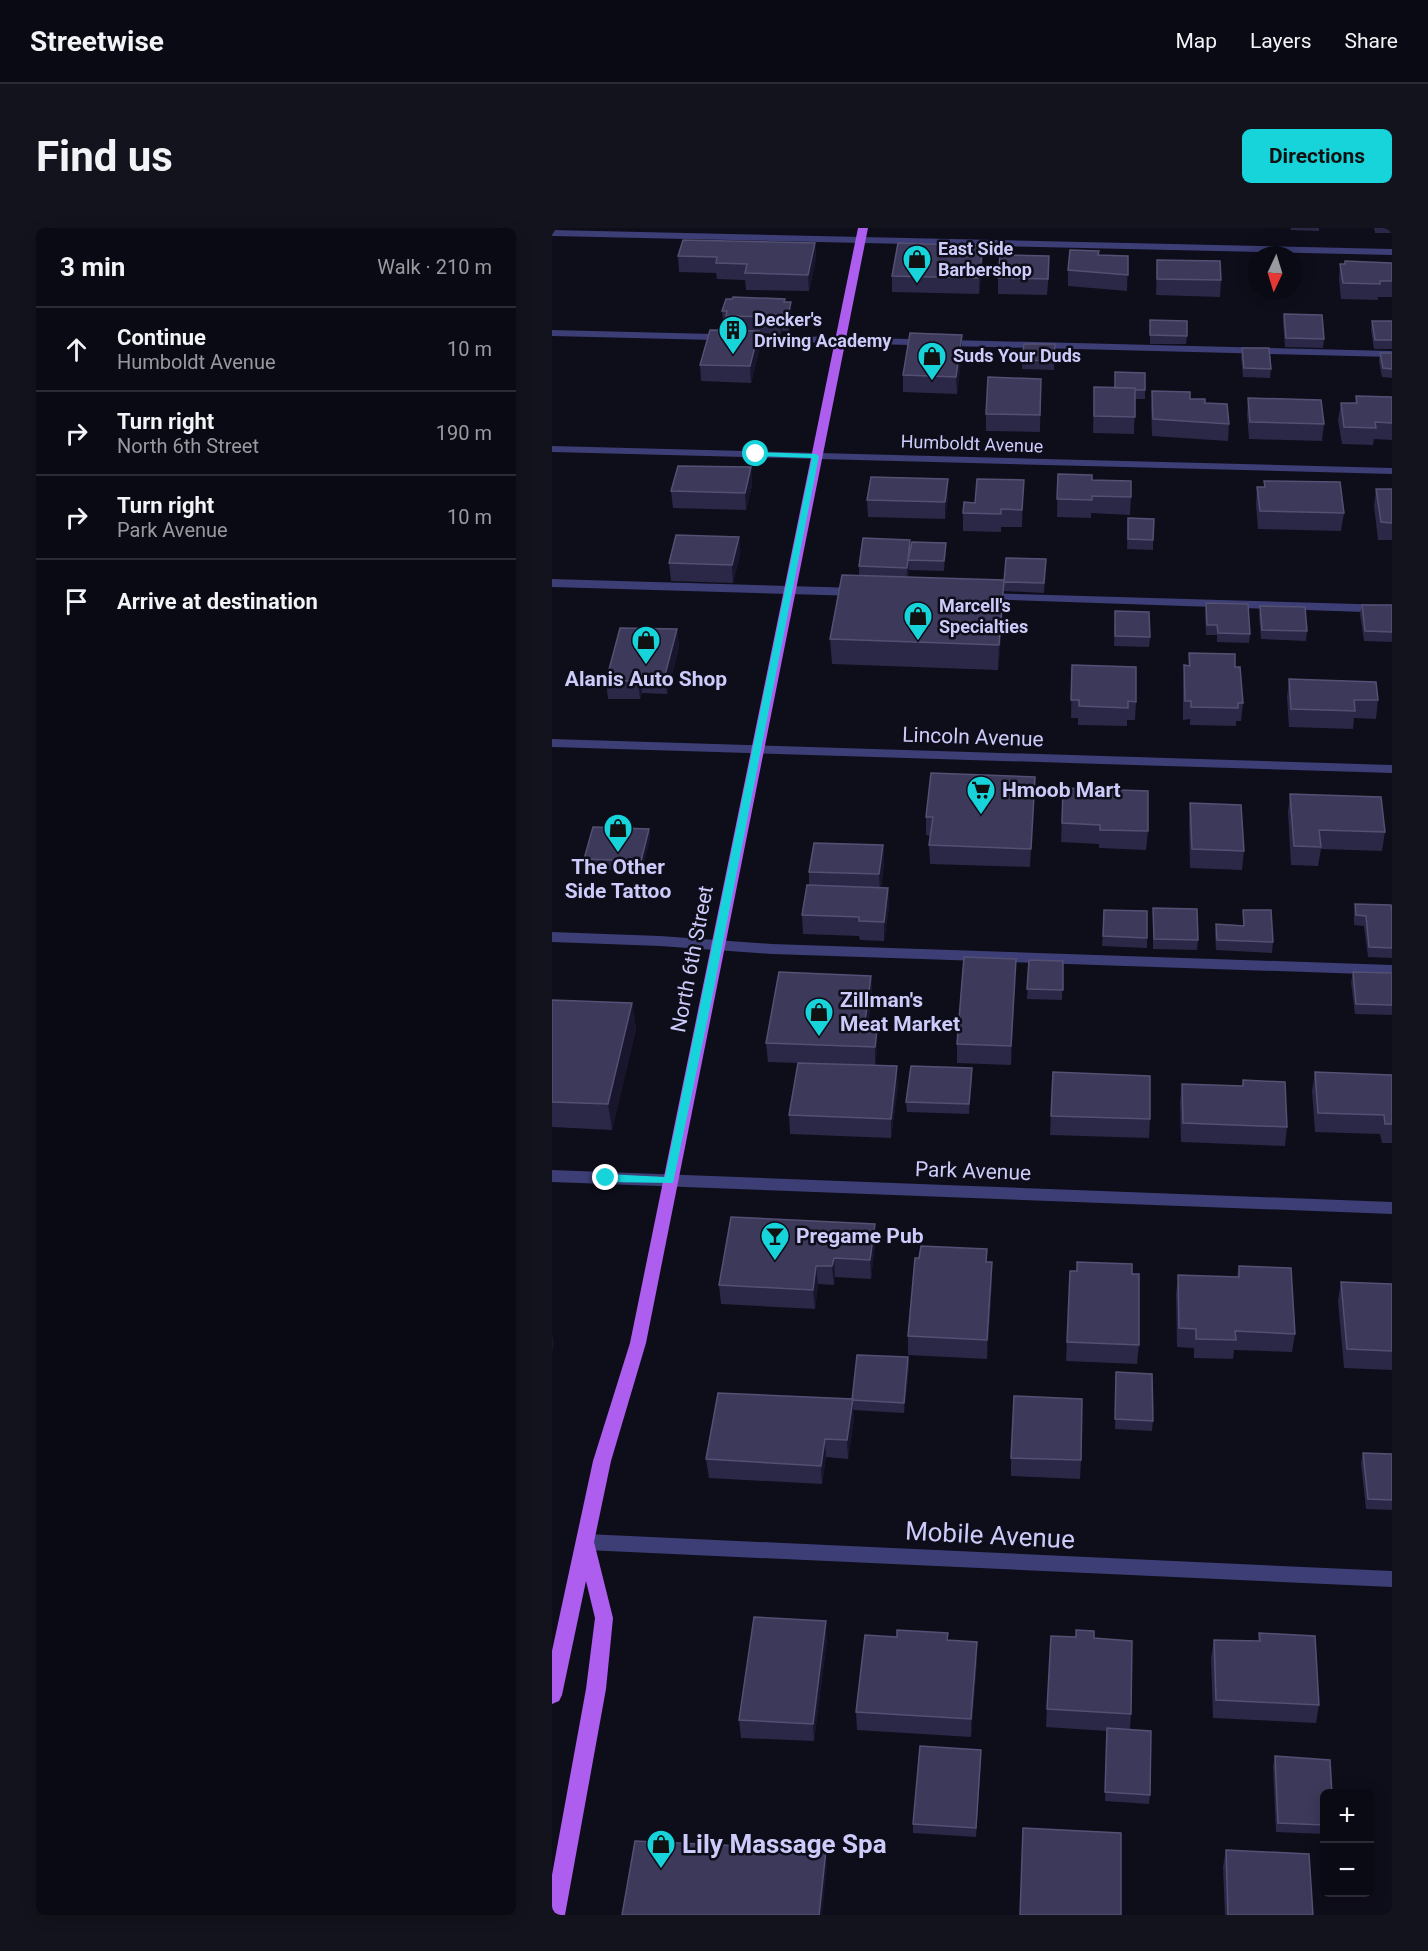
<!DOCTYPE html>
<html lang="en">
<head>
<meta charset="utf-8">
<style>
  :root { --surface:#0a0a14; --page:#13131d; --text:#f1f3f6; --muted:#999aa0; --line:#2a2b34; --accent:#17d4da }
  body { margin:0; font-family:Roboto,sans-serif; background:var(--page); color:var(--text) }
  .controls { position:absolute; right:18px; bottom:18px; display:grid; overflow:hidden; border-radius:9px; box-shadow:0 3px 15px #0003 }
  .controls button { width:54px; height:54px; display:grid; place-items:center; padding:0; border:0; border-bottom:2px solid var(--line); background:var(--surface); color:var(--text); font:30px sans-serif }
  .compass { position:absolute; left:696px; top:18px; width:54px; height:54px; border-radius:50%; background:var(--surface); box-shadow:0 3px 15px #0003; rotate:184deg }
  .stop { position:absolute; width:18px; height:18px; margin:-14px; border:4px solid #17d4da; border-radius:50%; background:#fff }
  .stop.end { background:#17d4da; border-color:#fff; box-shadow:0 2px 6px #0008 }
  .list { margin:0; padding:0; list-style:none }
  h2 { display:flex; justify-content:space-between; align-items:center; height:78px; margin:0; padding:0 24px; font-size:26px }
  h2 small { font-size:20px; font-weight:400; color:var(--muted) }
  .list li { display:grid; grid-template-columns:39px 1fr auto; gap:18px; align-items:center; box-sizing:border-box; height:84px; padding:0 24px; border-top:2px solid var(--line) }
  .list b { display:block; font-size:22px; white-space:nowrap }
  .list p { margin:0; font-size:20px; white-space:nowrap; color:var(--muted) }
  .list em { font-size:20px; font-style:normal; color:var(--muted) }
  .icon { flex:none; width:33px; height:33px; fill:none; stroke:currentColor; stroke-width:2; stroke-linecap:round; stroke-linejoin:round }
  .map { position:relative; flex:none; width:840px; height:1687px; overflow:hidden; border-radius:9px }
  header { display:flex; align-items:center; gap:36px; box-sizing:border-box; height:84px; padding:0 30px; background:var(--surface); border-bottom:2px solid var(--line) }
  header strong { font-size:28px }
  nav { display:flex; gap:33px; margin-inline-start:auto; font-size:21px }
  .intro { display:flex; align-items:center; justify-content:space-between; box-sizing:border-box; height:144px; padding:0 36px }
  h1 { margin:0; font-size:42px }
  .button { padding:15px 27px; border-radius:9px; background:var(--accent); color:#111; font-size:21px; font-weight:700 }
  main { display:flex; gap:36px; padding:0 36px }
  aside { flex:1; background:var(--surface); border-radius:9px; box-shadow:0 3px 15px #0003 }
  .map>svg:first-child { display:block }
</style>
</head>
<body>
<header>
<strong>Streetwise</strong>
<nav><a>Map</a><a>Layers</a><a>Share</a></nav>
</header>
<div class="intro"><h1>Find us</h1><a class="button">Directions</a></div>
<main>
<aside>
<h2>3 min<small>Walk · 210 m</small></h2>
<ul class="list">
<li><svg class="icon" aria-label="ahead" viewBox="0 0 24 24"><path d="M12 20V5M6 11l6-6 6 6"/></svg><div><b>Continue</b><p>Humboldt Avenue</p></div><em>10 m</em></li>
<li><svg class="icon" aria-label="right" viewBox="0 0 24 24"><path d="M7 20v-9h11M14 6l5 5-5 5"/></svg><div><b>Turn right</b><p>North 6th Street</p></div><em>190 m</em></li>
<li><svg class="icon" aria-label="right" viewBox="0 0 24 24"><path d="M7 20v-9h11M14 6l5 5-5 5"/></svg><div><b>Turn right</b><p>Park Avenue</p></div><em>10 m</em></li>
<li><svg class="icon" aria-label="arrive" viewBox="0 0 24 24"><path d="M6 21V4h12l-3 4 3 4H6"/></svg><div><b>Arrive at destination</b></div></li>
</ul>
</aside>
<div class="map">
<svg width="840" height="1687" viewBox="0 0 840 1687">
  <rect width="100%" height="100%" fill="#0e0d1a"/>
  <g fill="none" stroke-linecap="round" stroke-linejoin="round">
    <path fill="#3c3e75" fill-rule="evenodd" d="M0 102 840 123V129L0 108Z
      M0 351 306 360 312 364 306 368 0 359Z
      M432 365 840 377V385L428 371V367Z
      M0 704 108 708 220 716 840 737V747L220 726 108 718 0 714Z"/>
    <path fill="#3c3e75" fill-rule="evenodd" d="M0 2 840 21V27L0 8Z
      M0 218 840 240V246L0 224Z
      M0 511 840 537V545L0 519Z
      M0 942 840 974V986L0 954Z
      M34 1306 840 1343V1359L34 1322 28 1319 25 1314 28 1309Z"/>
    <path fill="#ae5eee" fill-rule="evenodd" d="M306 0H316L94 1115 59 1233 42 1314 61 1390 54 1461 13 1687H0V1647L34 1461 43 1390 34 1353 10 1467 7 1473 0 1476V1423L41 1233 78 1115Z"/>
  </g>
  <path fill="#2b2747" d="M739 0H767V3L739 2Z
    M822 0H840V5H823Z
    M263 15 264 31 257 63 194 62 193 52 165 51 164 45 127 44 126 28Z
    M431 18V34L427 66 340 64V48Z
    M546 27 576 28 575 63 516 58V42Z
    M605 32 669 52 668 69 604 67Z
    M793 33 840 35V69H826V72L789 71 787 52 788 36H793Z
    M497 44 495 67 446 66V50Z
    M233 74 240 90 237 103H230L229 106 207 105 208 120 199 155 149 153 148 137 175 102V100L172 99 170 83Z
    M732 86 772 111 771 120 733 119 731 95Z
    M598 92 635 108 634 116H598Z
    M820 93H840V121H822L819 102Z
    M503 116 502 142 470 141V132Z
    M690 120 719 141 718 150 691 149 689 129Z
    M410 123 405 166 351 164V147Z
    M828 125H840V150L830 149 827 134Z
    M489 151 488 204 434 203V186Z
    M542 159 593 162V171H583L582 206 541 205Z
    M600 163 653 175 677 196 676 213 600 208 599 180Z
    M804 168 840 169V212L822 211 821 217 790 216 786 192 789 175H803Z
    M696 170 772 196 770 213 697 211 695 187Z
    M199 239 200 257 194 282 121 280 119 263Z
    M506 246 540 252 579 269 578 287 539 285V290L505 289Z
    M712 253 792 285 789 303 706 301 704 276 705 259H712Z
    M824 261H840V312H826L822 278Z
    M396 268 393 291 316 289 315 272Z
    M471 270 470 299H449V304L411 303V285L423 275Z
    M576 290 601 312V322L575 321Z
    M187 309 188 326 181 355 119 353 117 335Z
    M358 312 359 320 394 315V324L392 343 357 342 356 349 452 352 494 331 492 365 452 363V377L446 442 280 436 278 411 307 348V338Z
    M654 375 698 406 697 415 665 414V407H654L653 384Z
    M810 377H840V414L812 413 808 386Z
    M708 378 755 403 754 413 709 411 707 387Z
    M563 383 598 409 597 419 562 418Z
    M125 401 127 419 115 466 90 465 88 471H56L54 453Z
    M637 425 683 439 691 475 689 493H684V498L638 497V491L631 492V456L632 437 636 438Z
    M520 437 584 474 583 492H575V498L526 497V490H519Z
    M737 451 826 472 824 491 802 490 801 501 737 499 735 469Z
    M483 549 478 639 378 636 377 617 379 608 374 607V589Z
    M511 560 596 603 594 622 547 620V616L509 614Z
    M738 566 833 604 830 623 769 621 766 638 739 637 736 584Z
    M638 575 692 623 690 642 638 640 637 594Z
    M97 601 98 610 90 643 34 641 32 631Z
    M331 617 332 636 329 660H336L337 679 332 713 308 712 307 708 251 706 250 687 257 657V644Z
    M803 676 840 683V730L816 729 812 698 802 697V686Z
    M601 680 646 712 645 722 601 721Z
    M552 682 595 710V720L550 718Z
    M691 682 721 714 720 725 664 722 663 706 664 696 691 697Z
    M477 732 511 733 510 772 475 771Z
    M801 744 840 745V787L803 786 799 754Z
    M319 748 320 767 315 801 325 821 323 837 346 857 339 910 238 906 237 887 246 835 216 834 214 815Z
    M463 750 459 837 405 835V816Z
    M0 772 80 775 84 801 60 902 0 899Z
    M501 844 598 891 597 910 498 907Z
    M763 844 840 847V915H830L828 906 763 904 760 863Z
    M420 850 417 886 355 884 354 874Z
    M691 852 735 899 733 918 629 914 628 875 630 856 690 858Z
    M323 1015 319 1051 283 1049 282 1057 266 1056 263 1081 169 1076 167 1057Z
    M435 1021V1034L440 1053 435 1131 356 1127V1108L367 1030Z
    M687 1038 743 1106 740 1124 682 1122 681 1131 642 1130V1120L625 1119 624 1066 626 1047 685 1049Z
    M518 1043 580 1046 587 1117 585 1136 514 1133Z
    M789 1054 840 1056V1142L792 1140 786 1073Z
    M356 1129 357 1139 352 1185 301 1182 302 1190 296 1231 274 1229 270 1256 157 1250 154 1231 300 1171Z
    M564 1144 601 1193 600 1203 563 1201Z
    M811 1225 840 1226V1282L814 1281 809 1235Z
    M459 1230 529 1232 528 1251 459 1248Z
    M707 1405 767 1477 764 1495 661 1490 659 1430 662 1412 706 1413Z
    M499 1408 542 1410 579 1486 578 1501 598 1567 597 1576 553 1573 555 1503 494 1499Z
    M275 1411 262 1513 189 1510 187 1492Z
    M396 1412 425 1432 419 1509 305 1502 304 1484Z
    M723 1528 772 1566V1606L724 1604 721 1538Z
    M429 1532 424 1609 361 1605V1596Z
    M674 1622 761 1687H673L671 1639Z"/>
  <path fill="#18152d" d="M263 15 264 31 257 63 256 47Z
    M431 18V34L427 66V50Z
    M239 74 240 90 237 103 236 87Z
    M229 86 230 103 229 106 228 89Z
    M207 103 208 120 199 155 198 138Z
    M410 107V123L405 166 404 149Z
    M199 239 200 257 194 282 193 265Z
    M396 251V268L393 291V274Z
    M472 252 471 270 470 299V282Z
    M187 309 188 326 181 355 180 337Z
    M358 312 359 329 356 332 357 342 355 357V340Z
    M394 315V324L392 343V333Z
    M452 352V377L446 442 447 417Z
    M125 401 127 419 115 466 113 447Z
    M88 447 90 465 88 471 86 453Z
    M97 601 98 610 90 643 89 633Z
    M331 617 332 636 328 665 327 646Z
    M336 660 337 679 332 713V694Z
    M464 731 463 750 459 837V818Z
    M319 748 320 767 312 820V801Z
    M80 775 84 801 60 902 56 876Z
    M325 802V821L323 838V819Z
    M345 838 346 857 339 910V891Z
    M420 840V850L417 886V876Z
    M323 996V1015L319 1051 318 1032Z
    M282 1030 283 1049 282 1057 280 1038Z
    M440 1034V1053L435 1131V1112Z
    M264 1038 266 1056 263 1081 261 1062Z
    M0 1104 2 1116 0 1125Z
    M356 1129 357 1139 352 1185V1175Z
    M301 1171 302 1190 296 1231 295 1212Z
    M273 1211 274 1229 270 1256 269 1238Z
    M274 1393 275 1411 262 1513 261 1496Z
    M425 1414V1432L419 1509V1491Z
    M274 1622 275 1639 270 1687H267Z"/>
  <path fill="#3d395a" stroke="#535073" stroke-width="1.5" d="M131 12 263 15 256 47 193 45 195 36 164 35 165 29 126 28Z
    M346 15 431 18 427 50 340 48Z
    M518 22 547 23 546 27 576 28V47L516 42Z
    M448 27 497 28 496 51 446 50Z
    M605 32 668 33 669 52 605 51Z
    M793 33 840 35V53H828V56L791 55 788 36H793Z
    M181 69 233 71 232 74H239L236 87 229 86 228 89 174 88 175 83H170L174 71H180Z
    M732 86 770 87 772 111 734 110Z
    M598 92 635 93V108L598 107Z
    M820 93H840V112H823Z
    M158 102 207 103 198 138 148 137Z
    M358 105 410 107 404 149 351 147Z
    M472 116H503L502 133 470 132Z
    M690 120H717L719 141 692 140Z
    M828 125H840V141L831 140Z
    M563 144 593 145V162H583V160H563Z
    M436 149 489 151 488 187 434 186Z
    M542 159 583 160V189L542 188Z
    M600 163 638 164V171H653V175L675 176 677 196 601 191Z
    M804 168 840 169V195L823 194 824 200 792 199 789 175H805Z
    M696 170 769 172 772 196 698 194Z
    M126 238 199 239 193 265 119 263Z
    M506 246 540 247V252L579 253V269L540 268V272L505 271Z
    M319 249 396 251 393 274 315 272Z
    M425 251 472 252 470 282 449 281V286L411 285 412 274 423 275Z
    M712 253 788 254 792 285 708 283 705 259H713Z
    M824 261H840V295L829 294Z
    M576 290 602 291 601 312 576 311Z
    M124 307 187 309 180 337 117 335Z
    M311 310 358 312 355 340 307 338Z
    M360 314 394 315 392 333 356 332Z
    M454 330 494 331 492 355 452 354Z
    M290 347 452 352 447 417 278 411Z
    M654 375 696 376 698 406 666 405 665 397H655Z
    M810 377H840V404L813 403Z
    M708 378 753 379 755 403 710 402Z
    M563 383 597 384 598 409 563 408Z
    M68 400 125 401 113 447H88L86 453H54Z
    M637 425 683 426V439H688L691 475H686V480L639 479V473H633L632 437 638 438Z
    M520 437 584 439V474L576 473V480L527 478V472H519Z
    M737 451 824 454 826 472H802L803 483 739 481Z
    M379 545 483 549 479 621 377 617 381 589H374Z
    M511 560 596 563V603L548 602V597L510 595Z
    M738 566 829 569 833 604 767 602 769 619 742 618Z
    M638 575 689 577 692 623 640 621Z
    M41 599 97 601 89 633 32 631Z
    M262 615 331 617 327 646 257 644Z
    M255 657 336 660 332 694 307 693V689L250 687Z
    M803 676 839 677 840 683V720L817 719 814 688 804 687Z
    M601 680 645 681 646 712 602 711Z
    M552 682 595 683V710L551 708Z
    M691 682H719L721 714 665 712 664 696 692 698Z
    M412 729 464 731 459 818 405 816Z
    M477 732 511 733V762L475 761Z
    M227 744 319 748 312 801 325 802 323 819 214 815Z
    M801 744 840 745V777L804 776Z
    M0 772 80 775 56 876 0 874Z
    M246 835 345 838 339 891 237 887Z
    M359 838 420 840 417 876 354 874Z
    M501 844 598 848V891L499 888Z
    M763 844 840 847V896H833L832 887 766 885Z
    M691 852 733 854 735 899 631 895 630 856 691 858Z
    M179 989 323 996 318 1032 282 1030 280 1038H264L261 1062 167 1057Z
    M369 1018 435 1021 434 1034H440L435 1112 356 1108 363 1030H367Z
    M525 1034 580 1036V1046H587V1117L515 1114 518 1043H525Z
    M687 1038 739 1040 743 1106 683 1103 684 1112 644 1111V1101L627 1100 626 1047 687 1049Z
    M789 1054 840 1056V1123L795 1121Z
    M305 1127 356 1129 352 1175 300 1172Z
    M564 1144 600 1146 601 1193 563 1191Z
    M166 1165 301 1171 295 1212 273 1211 269 1238 154 1231Z
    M462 1168 530 1171 529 1232 459 1230Z
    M811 1225 840 1226V1272L816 1271Z
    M202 1389 274 1393 261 1496 187 1492Z
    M345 1402 396 1405 395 1412 425 1414 419 1491 304 1484 313 1407 345 1409Z
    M524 1402 542 1403V1410L580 1413 579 1486 495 1481 499 1408 524 1409Z
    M707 1405 763 1408 767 1477 664 1472 662 1412 708 1413Z
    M555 1500 599 1503 598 1567 553 1564Z
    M368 1518 429 1522 424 1600 361 1596Z
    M723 1528 778 1532 780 1566H772V1597L726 1595Z
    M471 1600 569 1605V1687H468Z
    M83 1613 274 1622 267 1687H70Z
    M674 1622 757 1626 761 1687H676Z"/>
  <path fill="#17d4da" d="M204 224 264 226 267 228 159 775 121 955 54 954 49 950 54 946 113 949 260 230 201 228Z"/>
  <defs>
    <g id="shop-pin" transform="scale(1.5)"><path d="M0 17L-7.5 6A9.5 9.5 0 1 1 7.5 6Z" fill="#17d4da" stroke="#0e0d1a"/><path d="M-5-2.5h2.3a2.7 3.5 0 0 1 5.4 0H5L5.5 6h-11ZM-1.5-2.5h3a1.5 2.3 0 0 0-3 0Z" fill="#111"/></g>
    <g id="building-pin" transform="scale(1.5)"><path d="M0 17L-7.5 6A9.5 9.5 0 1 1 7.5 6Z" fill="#17d4da" stroke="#0e0d1a"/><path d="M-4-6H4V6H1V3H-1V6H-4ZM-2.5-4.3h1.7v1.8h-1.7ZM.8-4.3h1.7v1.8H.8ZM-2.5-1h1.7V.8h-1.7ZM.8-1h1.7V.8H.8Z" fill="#111"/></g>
    <g id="supermarket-pin" transform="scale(1.5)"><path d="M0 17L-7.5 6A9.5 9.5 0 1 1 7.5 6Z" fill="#17d4da" stroke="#0e0d1a"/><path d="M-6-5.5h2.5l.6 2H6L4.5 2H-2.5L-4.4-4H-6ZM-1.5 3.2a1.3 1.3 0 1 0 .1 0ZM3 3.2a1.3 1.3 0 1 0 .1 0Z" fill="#111"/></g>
    <g id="bar-pin" transform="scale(1.5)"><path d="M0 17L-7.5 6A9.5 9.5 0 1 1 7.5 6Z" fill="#17d4da" stroke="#0e0d1a"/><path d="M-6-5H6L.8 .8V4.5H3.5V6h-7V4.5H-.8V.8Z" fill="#111"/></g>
  </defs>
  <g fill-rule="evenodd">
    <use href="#shop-pin" x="365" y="31"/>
    <use href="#building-pin" x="181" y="102"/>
    <use href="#shop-pin" x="380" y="128"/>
    <use href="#shop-pin" x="366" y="388"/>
    <use href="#shop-pin" x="94" y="412"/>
    <use href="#supermarket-pin" x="429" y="562"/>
    <use href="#shop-pin" x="66" y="600"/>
    <use href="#shop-pin" x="267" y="784"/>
    <use href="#bar-pin" x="223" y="1008"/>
    <use href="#shop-pin" x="109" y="1616"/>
  </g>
  <g text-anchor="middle" stroke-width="5" stroke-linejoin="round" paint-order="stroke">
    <g font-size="18" font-weight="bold" fill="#cdcbfa" stroke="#0e0d1a" text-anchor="start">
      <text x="386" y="27">East Side<tspan x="386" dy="21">Barbershop</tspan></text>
      <text x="202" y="98">Decker's<tspan x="202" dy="21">Driving Academy</tspan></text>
      <text x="401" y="134">Suds Your Duds</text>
      <text x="387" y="384">Marcell's<tspan x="387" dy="21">Specialties</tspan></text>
    </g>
    <g font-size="18" fill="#cdcbfa" stroke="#0e0d1a">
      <text transform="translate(420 216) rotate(2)" y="6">Humboldt Avenue</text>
    </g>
    <g font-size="21" font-weight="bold" fill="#cdcbfa" stroke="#0e0d1a" text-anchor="start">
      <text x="94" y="458" text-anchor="middle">Alanis Auto Shop</text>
      <text x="450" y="569">Hmoob Mart</text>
      <text x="66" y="646" text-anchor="middle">The Other<tspan x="66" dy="24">Side Tattoo</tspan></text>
      <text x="288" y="779">Zillman's<tspan x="288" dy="24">Meat Market</tspan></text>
      <text x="244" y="1015">Pregame Pub</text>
    </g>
    <g font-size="21" fill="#cdcbfa" stroke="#0e0d1a">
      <text transform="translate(421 509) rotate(2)" y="7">Lincoln Avenue</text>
      <text transform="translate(140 731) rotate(-79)" y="7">North 6th Street</text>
      <text transform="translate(421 943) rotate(2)" y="7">Park Avenue</text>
    </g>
    <g font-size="26" fill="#cdcbfa" stroke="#0e0d1a">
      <text transform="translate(438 1307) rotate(3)" y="9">Mobile Avenue</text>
    </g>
    <g font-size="26" font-weight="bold" fill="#cdcbfa" stroke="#0e0d1a" text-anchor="start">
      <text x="130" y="1625">Lily Massage Spa</text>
    </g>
  </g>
</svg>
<div class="controls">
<button>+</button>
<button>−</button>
</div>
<svg class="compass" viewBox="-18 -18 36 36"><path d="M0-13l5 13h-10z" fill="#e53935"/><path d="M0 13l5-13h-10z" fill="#999aa0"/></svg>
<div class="stop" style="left:204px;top:226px"></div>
<div class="stop end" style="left:54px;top:950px"></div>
</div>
</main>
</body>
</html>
